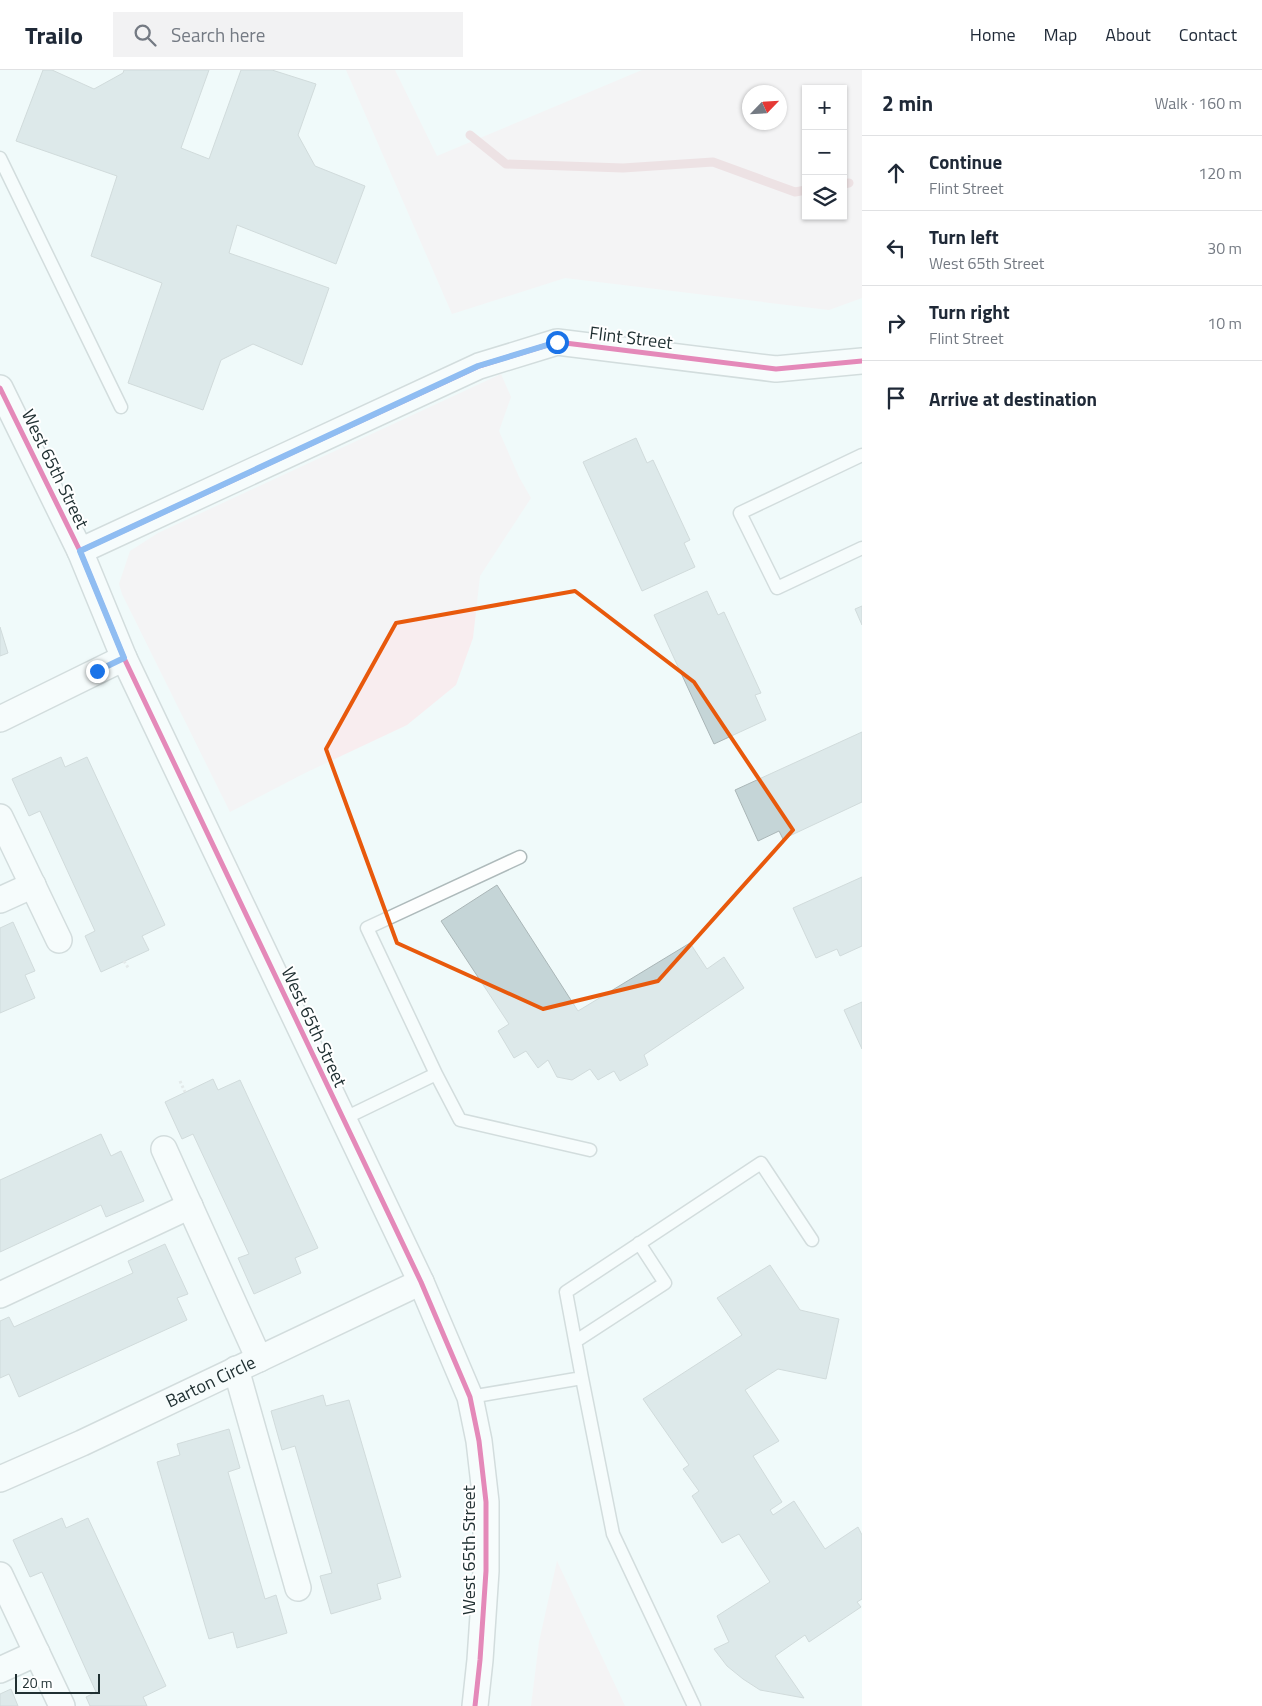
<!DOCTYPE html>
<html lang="en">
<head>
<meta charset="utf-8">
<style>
  :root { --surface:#fff; --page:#f2f2f3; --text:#1f2937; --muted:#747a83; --line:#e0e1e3 }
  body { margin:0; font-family:"Titillium Web",sans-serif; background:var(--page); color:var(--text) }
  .controls { position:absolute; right:15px; top:15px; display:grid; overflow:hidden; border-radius:0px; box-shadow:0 1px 4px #0004 }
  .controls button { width:45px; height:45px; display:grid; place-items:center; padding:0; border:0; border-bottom:1px solid var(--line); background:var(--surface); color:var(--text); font:25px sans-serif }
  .compass { position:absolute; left:742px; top:15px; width:45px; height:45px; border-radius:50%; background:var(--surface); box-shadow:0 1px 4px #0004; rotate:65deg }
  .scale { position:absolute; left:15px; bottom:12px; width:85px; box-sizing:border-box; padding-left:5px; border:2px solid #203032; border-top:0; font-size:14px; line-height:18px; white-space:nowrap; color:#203032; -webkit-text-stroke:4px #fff; paint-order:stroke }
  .stop { position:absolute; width:15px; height:15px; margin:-11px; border:4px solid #1a73e8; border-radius:50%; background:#fff }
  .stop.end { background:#1a73e8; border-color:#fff; box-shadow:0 1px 5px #0008 }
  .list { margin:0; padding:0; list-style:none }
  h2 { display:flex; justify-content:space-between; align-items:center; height:65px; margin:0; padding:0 20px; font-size:21px }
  h2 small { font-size:16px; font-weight:400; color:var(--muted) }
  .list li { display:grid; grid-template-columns:32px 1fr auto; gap:15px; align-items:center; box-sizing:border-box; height:75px; padding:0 20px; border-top:1px solid var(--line) }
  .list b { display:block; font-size:19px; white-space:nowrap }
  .list p { margin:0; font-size:16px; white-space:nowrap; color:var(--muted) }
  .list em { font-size:16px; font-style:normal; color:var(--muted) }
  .icon { flex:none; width:28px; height:28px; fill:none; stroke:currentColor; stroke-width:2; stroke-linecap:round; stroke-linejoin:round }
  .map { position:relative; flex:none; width:862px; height:1636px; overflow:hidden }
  header { display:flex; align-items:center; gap:30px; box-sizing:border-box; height:70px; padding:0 25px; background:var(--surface); border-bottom:1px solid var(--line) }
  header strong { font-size:24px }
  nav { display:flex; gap:28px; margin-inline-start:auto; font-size:18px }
  .search { width:350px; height:45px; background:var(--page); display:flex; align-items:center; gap:12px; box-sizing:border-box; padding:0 18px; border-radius:0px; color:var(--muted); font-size:19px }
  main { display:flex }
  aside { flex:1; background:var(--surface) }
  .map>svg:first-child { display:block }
</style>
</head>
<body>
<header>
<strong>Trailo</strong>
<div class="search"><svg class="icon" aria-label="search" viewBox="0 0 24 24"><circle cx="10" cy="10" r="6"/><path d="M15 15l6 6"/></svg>Search here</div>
<nav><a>Home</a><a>Map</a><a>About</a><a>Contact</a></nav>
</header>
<main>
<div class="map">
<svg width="862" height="1636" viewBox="0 0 862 1636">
  <rect width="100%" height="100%" fill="#f0fafa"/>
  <path fill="#f8edef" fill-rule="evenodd" d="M346 0H395L437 86 642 0H862V228L829 240 565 208 452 244ZM806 19H843V146H806ZM750 22H780V52H750Z
    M501 304 511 327 499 361 519 407 531 428 480 506 473 568 456 615 407 655 305 703 230 742 122 524 119 514 130 481 158 463Z
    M557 1491 625 1636H531L539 1572Z"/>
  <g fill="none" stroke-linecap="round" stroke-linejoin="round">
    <path stroke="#e9c5ca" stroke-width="9" d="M470 65 506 94 623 98 713 92 795 122 806 120
      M843 114 849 113"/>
  </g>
  <path fill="#c5d5d7" stroke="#aab6b7" d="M43 0H52L94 19 123 3 124 0H209L181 78 209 89 241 0H272L316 14 298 65 315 96 365 116 336 194 237 155 229 183 329 218 302 295 253 274 221 290 203 340 128 313 162 213 91 186 117 106 16 71Z
    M636 368 647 393 653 390 690 470 684 473 695 497 642 521 583 392Z
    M707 521 718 545 724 542 761 623 755 625 766 650 714 674 654 545Z
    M862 536V555L855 539Z
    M0 557 8 583 0 586Z
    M862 662V732L783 769 779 761 758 771 735 720Z
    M61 687 65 697 87 687 165 855 142 866 149 880 101 902 85 866 95 861 40 741 29 746 12 709Z
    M862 807V876L840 886 837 879 816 888 793 838Z
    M497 815 578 941 690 873 707 899 724 887 744 918 644 985 648 995 620 1011 614 1001 598 1010 590 999 572 1010 557 1007 548 990 538 998 526 981 514 988 498 961 509 954 441 851Z
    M13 852 35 901 25 905 35 928 0 943V858Z
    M862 932V979L844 940Z
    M213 1009 218 1020 240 1010 318 1178 295 1188 301 1203 254 1224 238 1188 249 1184 193 1064 182 1069 165 1032Z
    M101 1064 111 1086 121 1081 144 1131 106 1147 101 1135 0 1182V1110Z
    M165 1174 188 1224 177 1228 187 1250 19 1327 9 1304 0 1308V1251L9 1247 14 1257 133 1203 128 1191Z
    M770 1195 800 1240 839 1249 826 1309 778 1299 745 1320 779 1371 753 1386 782 1432 770 1440 773 1445 794 1431 825 1479 858 1457 862 1465V1529L857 1532 861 1537 809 1572 805 1565 775 1586 804 1628 760 1620 743 1609 727 1596 714 1579 729 1572 717 1546 770 1512 739 1464 722 1473 692 1426 699 1421 683 1399 689 1395 643 1329 742 1265 717 1228Z
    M323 1325 326 1336 349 1330 401 1507 377 1514 381 1529 331 1544 320 1506 332 1503 295 1376 282 1380 271 1341Z
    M229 1359 240 1398 228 1402 265 1529 276 1525 287 1563 237 1578 233 1562 209 1569 157 1392 180 1385 177 1374Z
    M62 1448 66 1458 88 1448 166 1616 143 1627 147 1636H90L86 1627 96 1622 42 1502 30 1507 13 1470Z
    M11 1619 18 1636H0V1624Z"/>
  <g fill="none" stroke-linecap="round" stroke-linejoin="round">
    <g stroke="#aebabb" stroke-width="15">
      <path id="service" d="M0 88 121 337
        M862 385 740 443 777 518 862 478
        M436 1004 367 858 520 787
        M343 1049 436 1004 460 1050 590 1080
        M576 1271 665 1213 639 1173
        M582 1308 566 1222 761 1093 812 1170
        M470 1327 582 1308 613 1464 694 1636"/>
    </g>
    <g stroke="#aebabb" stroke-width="28">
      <g id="minor">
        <path d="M0 318 80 481 124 588 421 1212 470 1327 479 1371 486 1432V1501L480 1590 475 1636"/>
        <path d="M80 481 479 296 557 272 776 299 862 291"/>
        <path d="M0 649 124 588"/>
        <path d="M0 747 59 870"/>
        <path d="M0 830 33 815"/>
        <path d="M164 1079 259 1289"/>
        <path d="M0 1225 190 1136"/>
        <path d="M236 1299 298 1518"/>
        <path id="s1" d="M0 1409 82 1373 421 1212"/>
        <path d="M0 1505 62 1636"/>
        <path d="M0 1600 37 1583"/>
      </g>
    </g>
    <path stroke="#d3d7d7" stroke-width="3" stroke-dasharray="2.5 2.5" stroke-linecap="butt" d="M124 891 129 899
      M180 1011 185 1022"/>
    <use href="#service" stroke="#fdfefe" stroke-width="12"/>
    <use href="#minor" stroke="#fdfefe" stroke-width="25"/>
    <g stroke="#fff" stroke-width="8">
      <path id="cycleway" d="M0 318 80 481 124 588 421 1212 470 1327 479 1371 486 1432V1501L480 1590 475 1636
        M80 481 479 296 557 272 776 299 862 291"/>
    </g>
    <use href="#cycleway" stroke="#d6006c" stroke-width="5"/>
  </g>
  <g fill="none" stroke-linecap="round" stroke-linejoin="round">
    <path stroke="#1a73e8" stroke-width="6" d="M97 601 124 588 80 481 478 296 557 272"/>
  </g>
  <path d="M0 0H862V1636H0ZM575 521 694 612 793 760 658 911 543 939 397 873 326 679 396 553Z" fill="#f0fafa" fill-opacity=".55" fill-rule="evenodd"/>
  <path fill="none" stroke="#e8590c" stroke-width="4" stroke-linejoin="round" d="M575 521 694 612 793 760 658 911 543 939 397 873 326 679 396 553Z"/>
  <g text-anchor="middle" stroke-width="4" stroke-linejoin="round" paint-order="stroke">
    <g font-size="18" fill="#203032" stroke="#fff">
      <text transform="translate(631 268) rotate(7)" y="6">Flint Street</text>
      <text transform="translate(55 399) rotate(64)" y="6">West 65th Street</text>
      <text transform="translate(314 957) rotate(65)" y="6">West 65th Street</text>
      <text dy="6" stroke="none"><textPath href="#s1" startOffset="232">Barton Circle</textPath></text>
      <text transform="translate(469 1480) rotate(-90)" y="6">West 65th Street</text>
    </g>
  </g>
</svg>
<div class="controls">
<button>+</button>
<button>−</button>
<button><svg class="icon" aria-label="layers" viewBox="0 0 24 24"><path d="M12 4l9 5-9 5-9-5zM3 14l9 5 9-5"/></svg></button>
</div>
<svg class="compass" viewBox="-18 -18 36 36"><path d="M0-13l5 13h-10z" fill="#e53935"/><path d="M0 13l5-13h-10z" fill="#747a83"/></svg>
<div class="scale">20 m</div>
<div class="stop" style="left:557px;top:272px"></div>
<div class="stop end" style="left:97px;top:601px"></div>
</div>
<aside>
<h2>2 min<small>Walk · 160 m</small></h2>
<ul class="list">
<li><svg class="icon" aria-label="ahead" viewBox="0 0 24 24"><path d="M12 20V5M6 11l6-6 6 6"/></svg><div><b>Continue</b><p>Flint Street</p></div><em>120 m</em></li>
<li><svg class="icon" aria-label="left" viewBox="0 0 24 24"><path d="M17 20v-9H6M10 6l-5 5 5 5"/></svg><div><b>Turn left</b><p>West 65th Street</p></div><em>30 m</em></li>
<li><svg class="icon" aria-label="right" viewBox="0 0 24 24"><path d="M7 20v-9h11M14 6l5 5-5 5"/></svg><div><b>Turn right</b><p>Flint Street</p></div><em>10 m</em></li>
<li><svg class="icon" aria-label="arrive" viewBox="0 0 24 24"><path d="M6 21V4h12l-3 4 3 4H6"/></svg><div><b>Arrive at destination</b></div></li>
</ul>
</aside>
</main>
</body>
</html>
